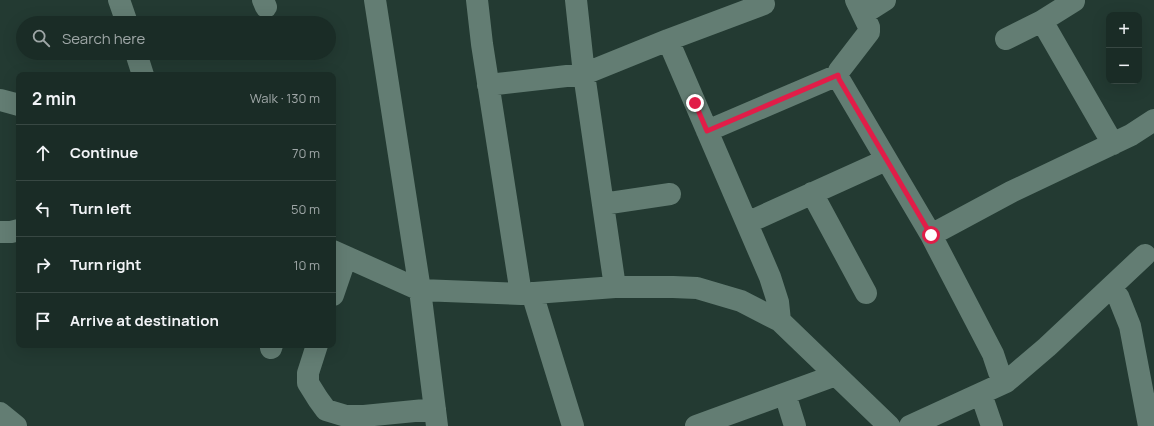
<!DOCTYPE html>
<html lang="en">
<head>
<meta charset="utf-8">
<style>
  :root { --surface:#1a2c26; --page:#273832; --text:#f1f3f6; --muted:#9fa7a7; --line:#384843 }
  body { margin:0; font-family:Manrope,sans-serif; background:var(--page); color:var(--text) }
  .controls { position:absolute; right:12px; top:12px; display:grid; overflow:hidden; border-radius:8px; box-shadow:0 4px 16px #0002 }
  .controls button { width:36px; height:36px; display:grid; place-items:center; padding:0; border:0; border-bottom:1px solid var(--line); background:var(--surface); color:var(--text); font:20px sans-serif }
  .stop { position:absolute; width:12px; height:12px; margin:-9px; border:3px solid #e11d48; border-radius:50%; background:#fff }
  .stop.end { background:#e11d48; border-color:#fff; box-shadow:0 1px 4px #0008 }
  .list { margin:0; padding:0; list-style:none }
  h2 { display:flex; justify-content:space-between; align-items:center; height:52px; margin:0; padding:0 16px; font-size:17px }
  h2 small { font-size:13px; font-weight:400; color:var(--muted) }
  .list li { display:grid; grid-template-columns:26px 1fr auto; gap:12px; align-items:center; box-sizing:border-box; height:56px; padding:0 16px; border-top:1px solid var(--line) }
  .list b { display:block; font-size:15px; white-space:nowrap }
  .list em { font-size:13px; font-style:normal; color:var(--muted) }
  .icon { flex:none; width:22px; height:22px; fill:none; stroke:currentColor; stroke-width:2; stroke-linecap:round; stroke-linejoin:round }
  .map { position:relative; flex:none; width:1154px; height:426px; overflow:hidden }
  .search { position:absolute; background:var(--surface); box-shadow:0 4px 16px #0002; left:16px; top:16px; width:320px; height:44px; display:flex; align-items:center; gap:10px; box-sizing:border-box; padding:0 14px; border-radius:22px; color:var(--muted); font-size:15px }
  .panel { position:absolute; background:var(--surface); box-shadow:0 4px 16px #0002; left:16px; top:72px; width:320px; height:276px; border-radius:8px }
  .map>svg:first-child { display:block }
</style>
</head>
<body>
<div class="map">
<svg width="1154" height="426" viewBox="0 0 1154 426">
  <rect width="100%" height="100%" fill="#233a32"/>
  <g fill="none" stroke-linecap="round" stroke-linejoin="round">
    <path stroke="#637d73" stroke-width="22" d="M119 0 127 23
      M263 0 266 7
      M375 0 420 290 437 426
      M477 0 482 44 521 294
      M576 0 584 74 615 287
      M856 0 869 27V32L839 71 838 75 839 79 931 235 993 354 999 372 1006 382
      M863 14 885 0
      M1042 21 1113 144
      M1006 39 1042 21 1074 1
      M668 40 770 277 778 302 780 321
      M136 53 143 75
      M488 85 584 74 668 40 764 4
      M0 100 19 105
      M707 131 838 75
      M812 193 866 293
      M603 204 670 194
      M747 223 886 160
      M0 232H11L19 230
      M931 235 1011 192 1131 135 1154 120
      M333 251 420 290 521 294 615 287H673L697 288 741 301 780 321 889 426
      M532 293 573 426
      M333 295 346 257
      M1118 296 1130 326 1149 426
      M317 345 308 373V383L318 399 326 410 346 416H364L435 409
      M271 348 272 345
      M785 394 795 426
      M981 394 992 426
      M0 413 16 426
      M696 426 836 375
      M910 426 1006 382 1047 347 1145 255"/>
  </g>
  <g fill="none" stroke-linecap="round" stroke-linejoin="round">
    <path stroke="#e11d48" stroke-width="5" d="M695 103 707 131 838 75 839 79 931 235"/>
  </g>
</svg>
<div class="controls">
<button>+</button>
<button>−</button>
</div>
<div class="stop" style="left:931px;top:235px"></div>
<div class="stop end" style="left:695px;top:103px"></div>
<div class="search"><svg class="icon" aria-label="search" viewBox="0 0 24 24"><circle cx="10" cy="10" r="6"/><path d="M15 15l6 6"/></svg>Search here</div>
<section class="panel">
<h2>2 min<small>Walk · 130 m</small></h2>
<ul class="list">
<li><svg class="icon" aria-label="ahead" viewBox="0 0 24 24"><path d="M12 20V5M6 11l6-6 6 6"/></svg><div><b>Continue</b></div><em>70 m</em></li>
<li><svg class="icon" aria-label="left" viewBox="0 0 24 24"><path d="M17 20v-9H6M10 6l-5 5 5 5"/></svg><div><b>Turn left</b></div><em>50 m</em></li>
<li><svg class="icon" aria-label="right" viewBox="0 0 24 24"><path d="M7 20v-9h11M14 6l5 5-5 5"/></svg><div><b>Turn right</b></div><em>10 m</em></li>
<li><svg class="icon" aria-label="arrive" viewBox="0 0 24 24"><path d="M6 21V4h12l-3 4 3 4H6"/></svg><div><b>Arrive at destination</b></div></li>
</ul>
</section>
</div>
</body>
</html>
